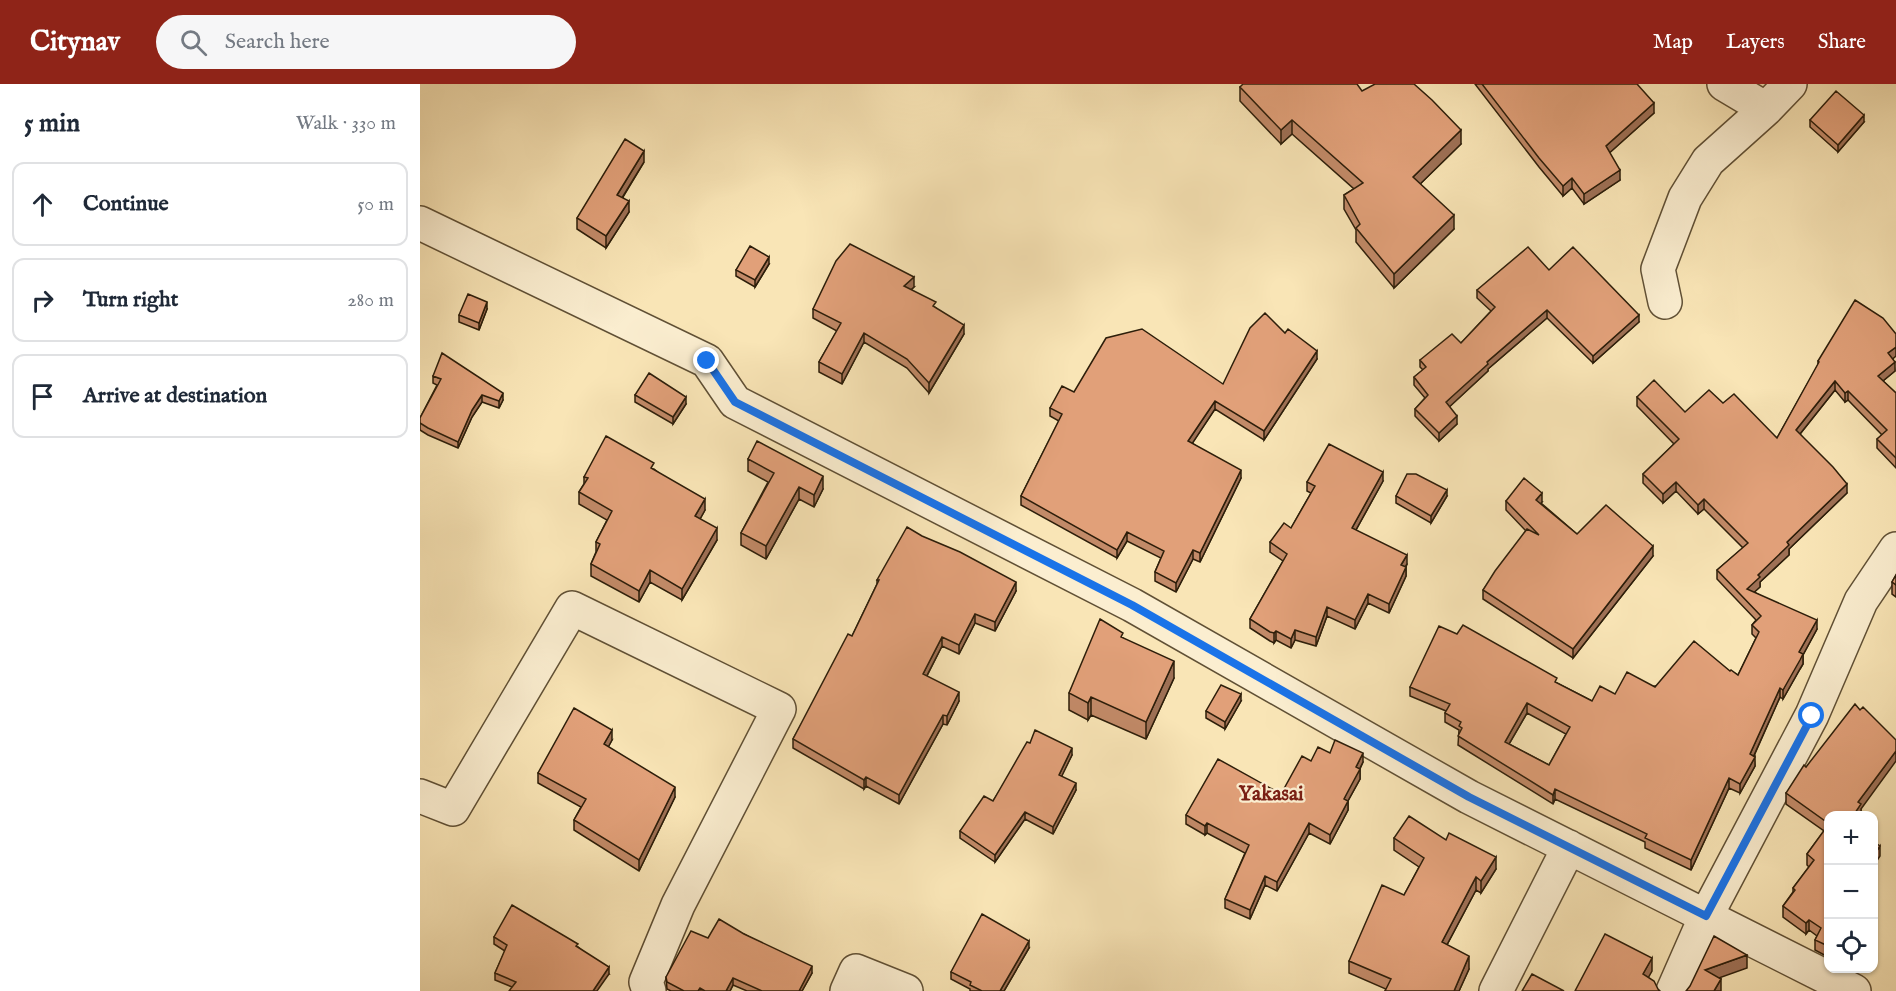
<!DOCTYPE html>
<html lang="en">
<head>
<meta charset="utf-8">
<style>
  :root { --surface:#fff; --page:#f6f6f7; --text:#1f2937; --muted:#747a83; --line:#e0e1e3; --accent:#8f2418 }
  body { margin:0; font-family:"IM FELL English",serif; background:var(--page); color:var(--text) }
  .controls { position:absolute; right:18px; bottom:18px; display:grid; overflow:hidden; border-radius:12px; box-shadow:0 2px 4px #0004 }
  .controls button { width:54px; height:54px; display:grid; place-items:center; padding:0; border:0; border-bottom:2px solid var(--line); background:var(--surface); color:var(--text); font:30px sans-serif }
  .stop { position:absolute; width:18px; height:18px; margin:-14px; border:4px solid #1a73e8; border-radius:50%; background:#fff }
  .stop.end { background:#1a73e8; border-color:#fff; box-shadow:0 2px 6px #0008 }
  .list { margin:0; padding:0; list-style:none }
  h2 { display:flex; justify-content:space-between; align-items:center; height:78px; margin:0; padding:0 24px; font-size:26px }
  h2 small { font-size:20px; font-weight:400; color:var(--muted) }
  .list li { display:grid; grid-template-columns:39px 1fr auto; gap:18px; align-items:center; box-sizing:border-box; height:84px; margin:0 12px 12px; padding:0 12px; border:2px solid var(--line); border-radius:12px }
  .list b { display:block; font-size:22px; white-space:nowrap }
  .list em { font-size:20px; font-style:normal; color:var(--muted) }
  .icon { flex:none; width:33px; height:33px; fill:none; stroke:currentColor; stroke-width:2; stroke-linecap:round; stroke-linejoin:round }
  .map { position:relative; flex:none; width:1476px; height:907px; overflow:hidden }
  header { display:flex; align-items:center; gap:36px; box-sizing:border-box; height:84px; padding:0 30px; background:var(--accent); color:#fff }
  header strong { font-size:28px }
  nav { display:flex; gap:33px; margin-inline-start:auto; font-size:21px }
  .search { width:420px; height:54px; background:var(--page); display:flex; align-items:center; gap:15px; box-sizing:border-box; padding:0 21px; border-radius:33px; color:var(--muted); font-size:22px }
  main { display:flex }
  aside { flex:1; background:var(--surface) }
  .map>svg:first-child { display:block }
</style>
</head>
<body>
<header>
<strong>Citynav</strong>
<div class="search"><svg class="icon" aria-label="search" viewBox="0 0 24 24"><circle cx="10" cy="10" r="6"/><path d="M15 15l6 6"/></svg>Search here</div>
<nav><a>Map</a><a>Layers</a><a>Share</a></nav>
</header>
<main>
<aside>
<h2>5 min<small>Walk · 330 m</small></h2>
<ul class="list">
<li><svg class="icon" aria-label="ahead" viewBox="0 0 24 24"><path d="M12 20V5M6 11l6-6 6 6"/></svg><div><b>Continue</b></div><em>50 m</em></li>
<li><svg class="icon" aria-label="right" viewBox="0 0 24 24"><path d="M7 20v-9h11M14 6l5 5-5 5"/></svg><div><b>Turn right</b></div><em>280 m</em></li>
<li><svg class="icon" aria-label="arrive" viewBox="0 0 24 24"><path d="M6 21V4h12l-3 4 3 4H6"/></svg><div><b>Arrive at destination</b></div></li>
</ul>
</aside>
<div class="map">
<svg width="1476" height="907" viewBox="0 0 1476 907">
  <rect width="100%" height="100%" fill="#f9e5b6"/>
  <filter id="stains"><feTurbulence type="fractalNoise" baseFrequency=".00333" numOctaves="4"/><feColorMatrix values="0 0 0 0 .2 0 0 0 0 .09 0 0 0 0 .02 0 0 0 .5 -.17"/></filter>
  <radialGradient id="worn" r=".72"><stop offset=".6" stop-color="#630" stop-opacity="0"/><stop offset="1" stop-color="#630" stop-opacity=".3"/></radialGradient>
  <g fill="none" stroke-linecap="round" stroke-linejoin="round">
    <g stroke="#605035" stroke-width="36">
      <path id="minor" d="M1304 0 1346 25 1370 0
        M0 139 287 277 315 318 712 521 1049 713 1434 907
        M1245 218 1238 185 1265 114 1288 77 1346 25
        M0 712 33 725 152 524 359 625 258 821 226 898 229 907
        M427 907 436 887 486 907
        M1076 907 1149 763
        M1253 907 1286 832 1392 631 1441 517 1476 465"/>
    </g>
    <use href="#minor" stroke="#fbeed0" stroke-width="33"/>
  </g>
  <path fill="#c28a68" stroke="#2d1e0a" stroke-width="1.5" fill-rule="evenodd" d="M1055 0H1217L1234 29 1189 69 1200 96 1164 120 1152 104 1143 112 1119 83Z
    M820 3 942 7 1041 60 1000 100 1034 145 974 204 936 158V146L924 125V111L934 105 872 50 861 60 820 17Z
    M1390 36 1444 38 1418 68 1390 43Z
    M224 78 203 113 209 128 186 164 157 145V134Z
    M349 180 335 203 316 192V186Z
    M1129 186 1219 238 1173 279 1127 234 1068 285V287L1029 323 1037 340 1019 357 995 332V325L1005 314 994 301V293L1003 286 1000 283V276L1041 259 1071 227 1057 214V206Z
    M494 203 491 206 516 224 544 250 509 309 487 284 444 258 422 300 399 288V278L417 247 393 234V225Z
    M67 225 59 246 39 238V231Z
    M865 249 897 275 844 356 795 325 772 359 821 394 780 478 773 475 756 508 735 497V488L741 474 707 457 697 474 601 421V412L639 337 630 332V324L654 308 803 300Z
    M1473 275 1475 287 1463 297 1476 309V384L1457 364V355L1462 351 1428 316 1425 318 1415 306 1380 350 1427 409 1369 465V471L1340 498V503L1334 508 1397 545 1383 571V580L1380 585 1363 615 1360 613 1334 672 1335 682 1320 709 1309 704 1271 786 1225 764V758L1135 715 1133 720 1038 661 1039 646 1025 638V629L1026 627 990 612V603L1037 550 1137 599 1172 617 1195 610 1310 587 1318 591 1336 554 1332 550V541L1336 536 1297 495V486L1323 464 1284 425 1278 430 1256 407 1243 419 1223 399V390L1254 360 1217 322V313L1265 328 1303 319 1357 354 1398 281V277ZM1107 629 1146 650 1129 681 1089 660Z
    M13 292 83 316 79 324 62 318 52 333 38 364 8 351 0 346V334L17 301 13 299Z
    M215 311 266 320 253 340 215 318Z
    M328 375 403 405 394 423 379 415 346 475 321 461V449L348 398 328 387Z
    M234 385 285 426 280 435 297 456 262 516 230 498 219 518 171 492V480L176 468V458L187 436 159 420V408L164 400V393Z
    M963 397 936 446 987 480 986 483V492L969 529 948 519 935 545 907 532 896 562 875 556 871 564 856 556 854 559 850 557 830 544V535L863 477 850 468V458L871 444 891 409 887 407V398Z
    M976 412H1027L1011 439 976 419Z
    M1086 417 1122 418 1121 419 1157 450 1233 472 1153 574 1063 515V506L1106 447 1086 426Z
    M1476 491V513L1472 510V498Z
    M457 496 596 507 575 547 555 539 539 570 522 562 507 592 539 617 527 641 523 640 479 720 446 702 444 705 373 664V655L432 552 457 500Z
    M703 554 754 594 726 655 671 631 668 636 649 626V609Z
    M821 617 805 645 786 634V627Z
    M192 656 188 663 255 713 219 787 154 746V736L161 723 118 699V689Z
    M610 659 652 671 641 692 656 706 633 750 605 735 575 778 540 754V747L573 717Z
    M910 669 943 678 940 685V695L928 717V726L910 760 889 749 857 807 845 801 830 835 805 824V815L825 769 787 749 785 751 766 740V731L861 710 891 677Z
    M1366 709 1441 725V732H1408V873L1395 866V856L1397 852 1389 846 1386 850 1363 833V822L1373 808V804L1389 783 1387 781V770L1404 747 1366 720Z
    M974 754 1026 756 1076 785 1061 809 1056 806 1027 861 1049 885 1039 907H965L966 905 929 889V877L984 811 999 783 974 766Z
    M324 850 392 889 382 907H327L313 901 310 907H251L247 905 246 893 288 854Z
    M74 853 158 863 189 890 92 903 75 896V889L85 867 74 860Z
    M609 864 584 907H550V905L531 895V888Z"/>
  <path fill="#9e7055" stroke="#2d1e0a" stroke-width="1.5" d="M1234 19V29L1186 72V62Z
    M1444 31V38L1418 68V61Z
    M872 36V50L861 60V46Z
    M1041 46V60L993 107V93Z
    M224 67V78L197 122V111Z
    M1200 86V96L1164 120V110Z
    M1152 94V104L1143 112V102Z
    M209 117V128L186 164V152Z
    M1034 131V145L974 204V190Z
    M349 173V180L335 203V196Z
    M494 193V203L484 212V202Z
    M67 218V225L59 246V239Z
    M1127 226V234L1068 285V287L1026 326V318L1067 278Z
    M1219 231V238L1173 279V272Z
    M544 241V250L509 309V299Z
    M444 249V258L422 300V290Z
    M1476 263V272L1468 279V269Z
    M897 267V275L844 356V347Z
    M1475 278V287L1458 301V292Z
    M1415 297V306L1376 355V346Z
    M1428 307V316L1425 318V309Z
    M83 309V316L79 324V317Z
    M62 311V318L52 333 38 364V358L52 326Z
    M266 313V320L253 340V333Z
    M795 317V325L768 366V357Z
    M1037 332V340L1019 357V349Z
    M821 386V394L780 478V469Z
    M963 388V397L932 453V444Z
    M403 392V405L394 423V411Z
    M1256 398V407L1243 419V410Z
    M1427 400V409L1369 465V471L1340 498V503L1327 515V505L1338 491 1367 458Z
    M379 403V415L346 475V462Z
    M1027 406V412L1011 439V432Z
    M1122 409V418L1116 425V416Z
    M285 415V426L275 444V432Z
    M1284 415V425L1278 430V421Z
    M297 444V456L262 516V505Z
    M707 448V457L697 474V466Z
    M1233 462V472L1153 574V565Z
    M773 466V475L756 508V499Z
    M987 471V480L981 490V481Z
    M986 483V492L969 529V520Z
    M230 486V498L219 518V507Z
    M596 498V507L575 547V538Z
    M948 510V519L935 545V536Z
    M907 523V532L896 562V553Z
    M555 530V539L539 570V561Z
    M1397 536V545L1383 571V580L1380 585 1363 615V606L1379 568Z
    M875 546V556L871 564V555Z
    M856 547V556L854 559V549Z
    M522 553V562L503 599V590Z
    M754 577V594L726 655V638Z
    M1360 604V613L1330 680V670Z
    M539 608V617L527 641V632Z
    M821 610V617L805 645V638Z
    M671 613V631L668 636V619Z
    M1107 619V629L1085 667V658Z
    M523 631V640L479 720V711Z
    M192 646V656L184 671V660Z
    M652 664V671L639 698V691Z
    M1476 667V677L1441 725V731L1433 732 1438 718Z
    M943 669V678L937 690 940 685V695L924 724V715L936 683Z
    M1335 673V682L1320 709V700Z
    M446 693V702L444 705V696Z
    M1309 694V704L1271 786V776Z
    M656 699V706L633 750V743Z
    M255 703V713L219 787V776Z
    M1135 705V715L1133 720V711Z
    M928 717V726L910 760V751Z
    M605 728V735L575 778V771Z
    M787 739V749L785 751V742Z
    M889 739V749L857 807V798Z
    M1460 762V772L1454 781V771Z
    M1076 773V785L1061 809V797Z
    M845 792V801L830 835V826Z
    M1056 793V806L1022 870V858Z
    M1389 836V846L1386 850V839Z
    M609 857V864L584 907H580Z
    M1327 871V884L1285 899V886Z
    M1049 872V885L1039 907H1034Z
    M1232 874V887L1223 903V890Z
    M392 882V889L382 907H379Z
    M189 883V890L177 907H173Z
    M313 894V901L310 907H306Z
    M1301 895V907H1294Z"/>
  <path fill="#e1a079" stroke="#2d1e0a" stroke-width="1.5" fill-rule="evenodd" d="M823 0H937L942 7 955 0H994L1012 16 1041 46 993 93 1034 131 974 190 936 144 940 140 924 111 943 99 872 36 861 46 820 3Z
    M1062 0H1217L1234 19 1186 62 1200 86 1164 110 1152 94 1143 102 1119 74Z
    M1416 7 1444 31 1418 61 1390 36Z
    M205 55 224 67 197 111 209 117 186 152 157 134Z
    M430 160 494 193 484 202 516 218 513 222 544 241 509 299 487 275 444 249 422 290 399 278 421 239 393 225 416 177Z
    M330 162 349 173 335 196 316 186Z
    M1108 163 1129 186 1153 163 1219 231 1173 272 1127 226 1067 278 1068 280 1026 318 1037 332 1019 349 995 325 1008 311 994 293 1006 283 1000 276 1032 250 1041 259 1075 223 1057 206Z
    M48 210 67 218 59 239 39 231Z
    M1435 216 1463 234 1476 250V263L1468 269 1475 278 1458 292 1476 309V374L1457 355 1467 346 1428 307 1425 309 1415 297 1376 346 1413 383 1427 400 1367 458 1369 461 1338 491 1340 493 1327 505 1397 536 1379 568 1383 570 1380 576 1363 606 1360 604 1330 670 1335 673 1320 700 1309 694 1271 776 1225 754 1227 750 1135 705 1133 711 1038 652 1042 644 1039 642 1041 638 1025 629 1030 620 990 603 1019 542 1037 550 1043 541 1137 594 1135 598 1172 617 1180 602 1195 610 1207 588 1235 603 1274 557 1310 587 1311 586 1318 591 1339 548 1332 541 1341 532 1297 486 1328 459 1284 415 1278 421 1256 398 1243 410 1223 390 1259 355 1217 313 1234 296 1265 328 1289 306 1303 319 1314 310 1357 354 1399 278 1398 277ZM1107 619 1150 643 1129 681 1085 658Z
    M845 229 865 249 868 245 897 267 844 347 795 317 768 357 821 386 780 469 773 466 756 499 735 488 744 467 707 448 697 466 601 412 642 330 630 324 642 302 654 308 686 254 722 245 803 300 830 244Z
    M22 269 83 309 79 317 62 311 52 326 38 358 8 344 0 339V334L21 295 13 292Z
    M229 289 266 313 253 333 215 311Z
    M186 352 234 379 231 384 285 415 275 432 297 444 262 505 230 486 219 507 171 480 180 460 176 458 192 427 159 408 168 394 164 393Z
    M337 357 403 392 394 411 379 403 346 462 321 449 354 389 328 375Z
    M909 360 963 388 932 444 987 471 981 481 986 483 969 520 948 510 935 536 907 523 896 553 875 546 871 555 856 547 854 549 850 548 830 535 867 470 850 458 864 439 871 444 895 402 887 398Z
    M987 390H996L1027 406 1011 432 976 412Z
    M1104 394 1122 409 1116 416 1157 450 1186 421 1233 462 1153 565 1063 506 1075 487 1107 445 1119 451 1086 417Z
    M487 443 502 452 540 468 596 498 575 538 555 530 539 561 522 553 503 590 539 608 527 632 523 631 479 711 446 693 444 696 373 655 428 550 432 552 459 496H457Z
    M1476 491V501L1472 498Z
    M680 535 703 549 701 553 754 577 726 638 671 613 668 619 649 609Z
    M801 601 821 610 805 638 786 627Z
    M1435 620 1440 626 1443 623 1476 656V667L1438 718 1441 720 1433 732H1408V739L1366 709 1384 681 1386 683Z
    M154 624 192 646 184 660 255 703 219 776 154 736 166 715 118 689Z
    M615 646 652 664 639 691 656 699 633 743 605 728 575 771 540 747 564 712 573 717 607 658 610 659Z
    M915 656 943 669 936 683 940 685 924 715 928 717 910 751 889 739 857 798 845 792 830 826 805 815 829 761 787 739 785 742 766 731 798 675 861 710 882 672 891 677 898 663 910 669Z
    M989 732 1026 756 1029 749 1076 773 1061 797 1056 793 1022 858 1049 872 1034 907H965L971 895 929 877 962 801 984 811 1004 774 974 754Z
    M1408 741V862L1395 856 1401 844 1389 836 1386 839 1363 822 1375 806 1373 804 1394 776 1387 770Z
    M1454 758 1460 762 1454 771Z
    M92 821 158 860 156 862 189 883 173 907H89L96 898 75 889 87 861 74 853Z
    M562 830 609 857 580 907H562L550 901 551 898 531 888Z
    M299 835 324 850 392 882 379 907H342L313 894 306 907H285L280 904 278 907H264L247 898 246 893 271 847 288 854Z
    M1185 850 1232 874 1223 890 1234 897 1238 905 1240 907H1155Z
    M1294 852 1327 871 1285 886 1301 895 1294 907H1266L1270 902Z
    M1112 890 1144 907H1102Z"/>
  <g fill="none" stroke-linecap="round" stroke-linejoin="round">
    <path stroke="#1a73e8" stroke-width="8" d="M287 277 315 318 712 521 1049 713 1286 832 1392 632"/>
  </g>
  <g text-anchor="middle" stroke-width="4.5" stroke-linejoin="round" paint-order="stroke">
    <g font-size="21" font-weight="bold" fill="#7a1f14" stroke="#fbeed0">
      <text x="851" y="716">Yakasai</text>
    </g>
  </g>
  <rect width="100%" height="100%" filter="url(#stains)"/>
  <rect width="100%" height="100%" fill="url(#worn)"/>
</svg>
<div class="controls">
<button>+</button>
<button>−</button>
<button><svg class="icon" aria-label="locate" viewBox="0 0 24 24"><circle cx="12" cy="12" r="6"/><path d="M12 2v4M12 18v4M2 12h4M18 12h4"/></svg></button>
</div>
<div class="stop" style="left:1392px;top:632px"></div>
<div class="stop end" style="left:287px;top:277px"></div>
</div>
</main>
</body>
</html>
